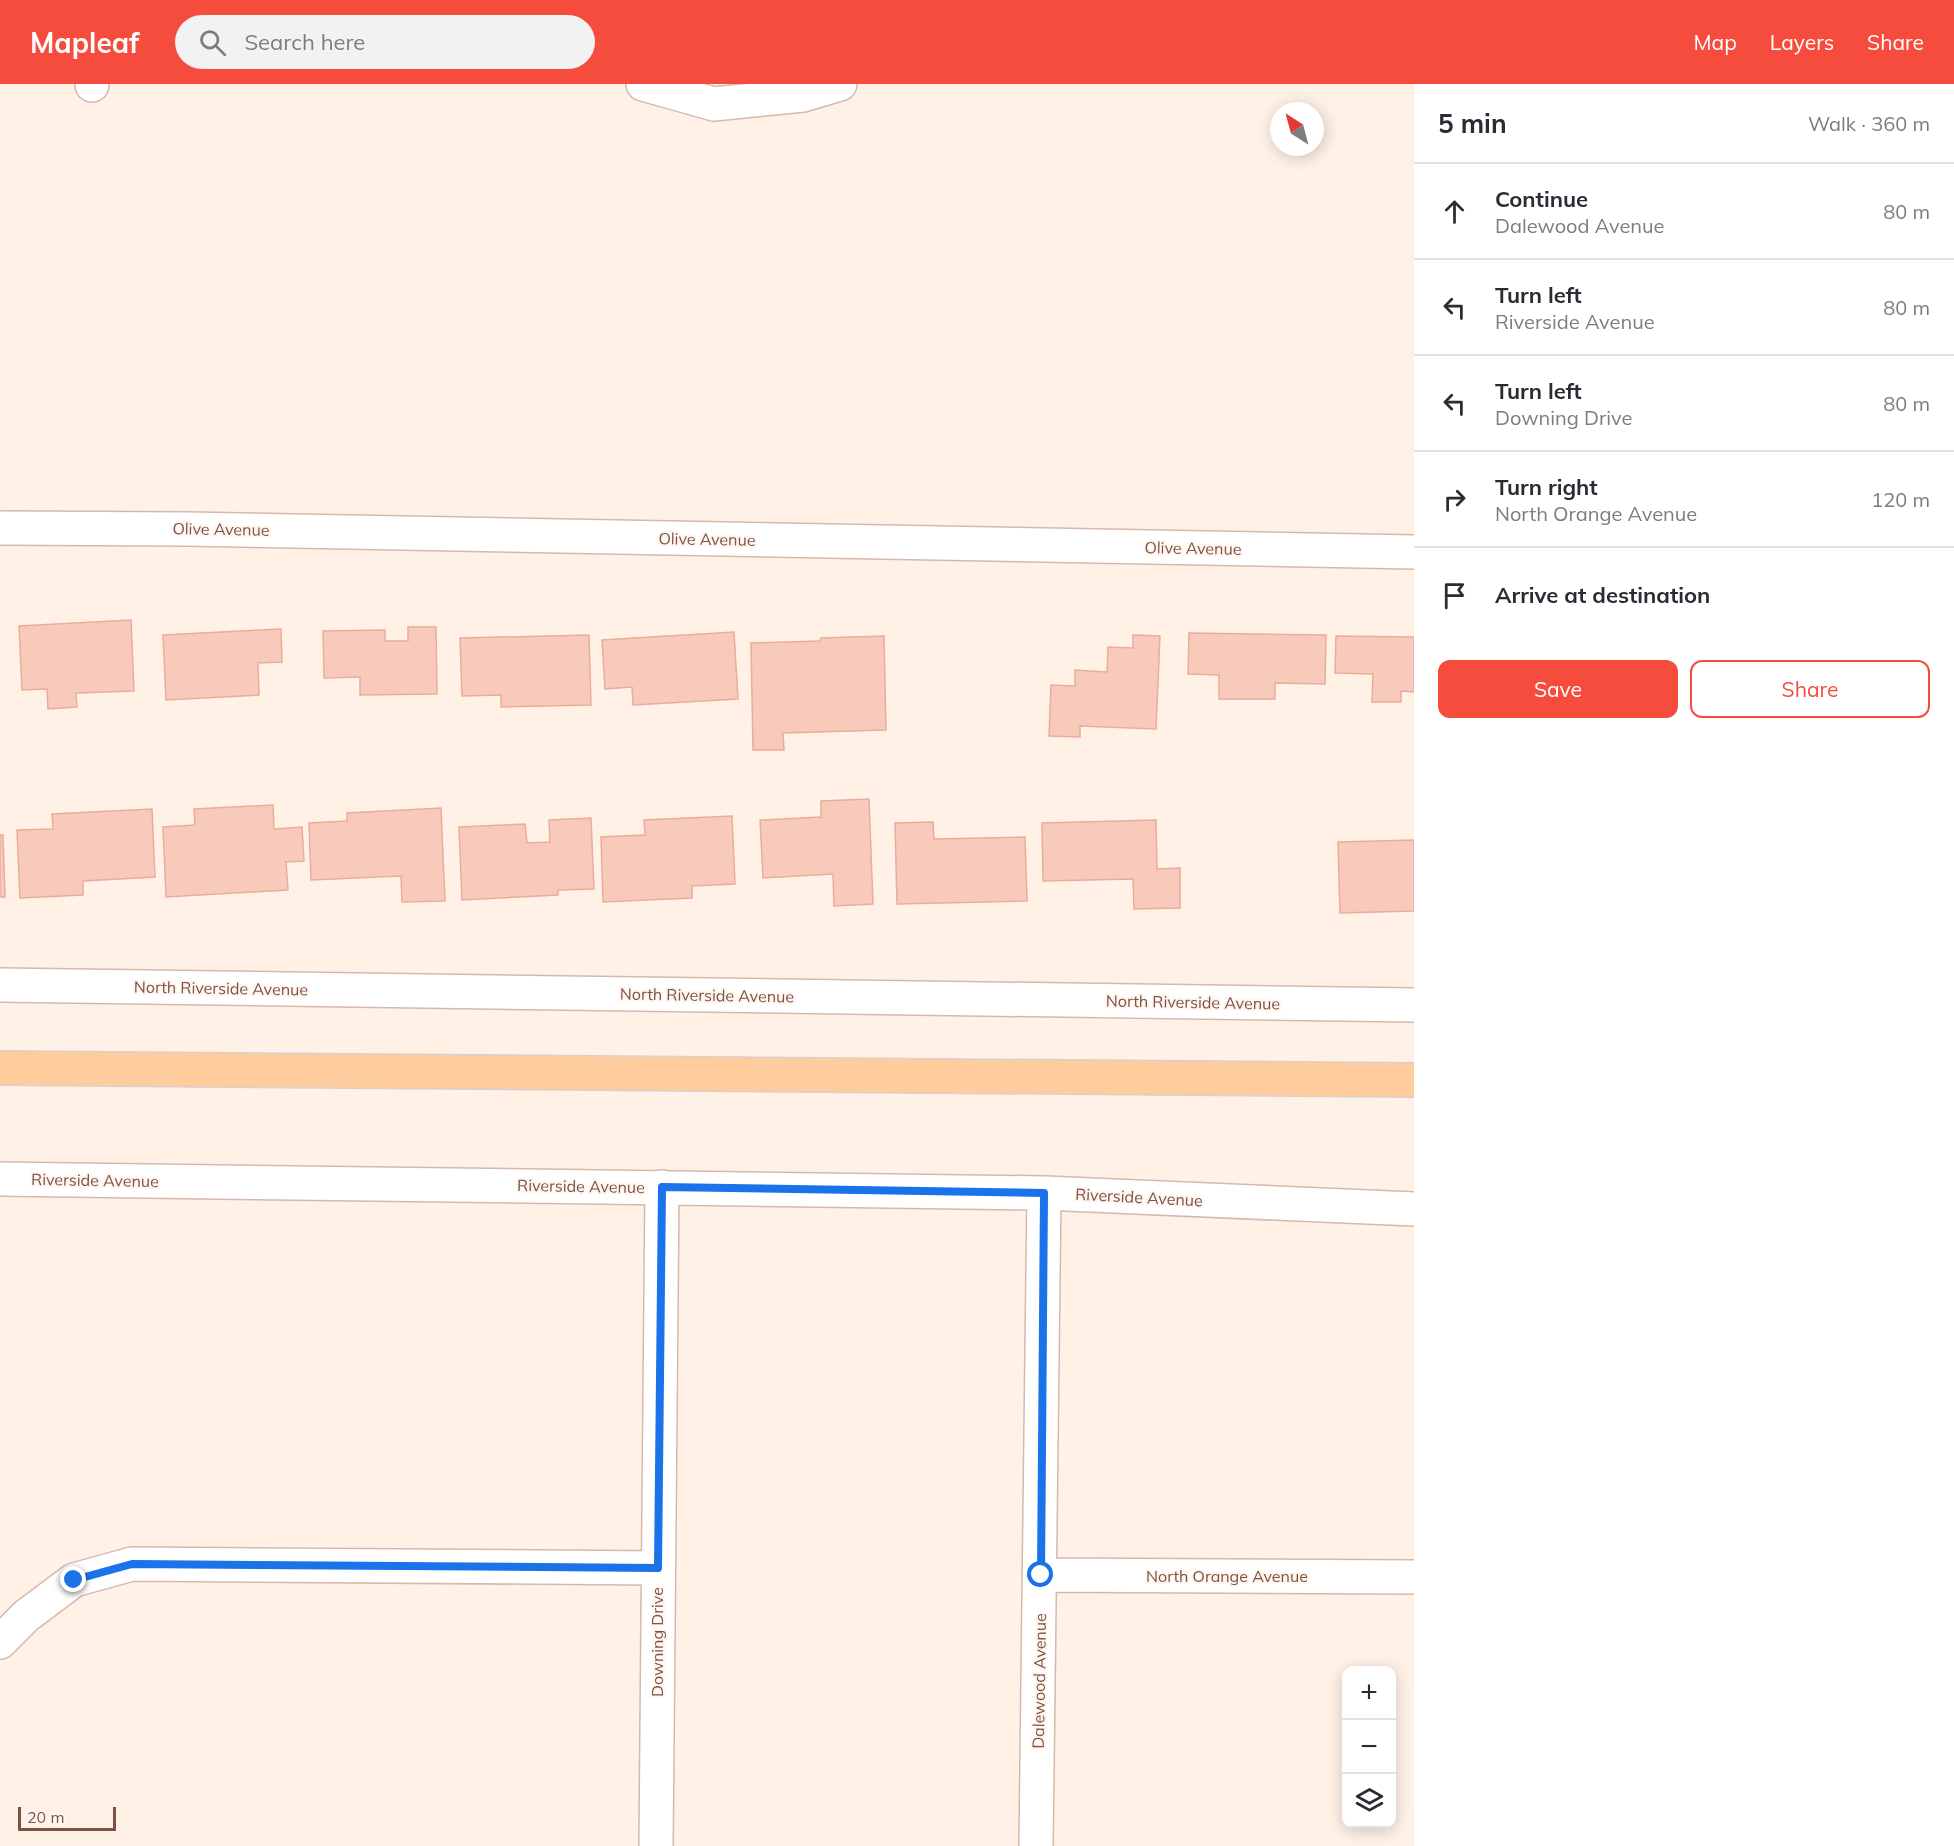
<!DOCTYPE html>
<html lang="en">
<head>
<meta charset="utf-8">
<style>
  :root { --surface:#fff; --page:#f2f2f3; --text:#2b2b33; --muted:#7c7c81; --line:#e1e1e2; --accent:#f54c3e }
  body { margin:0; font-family:Mulish,sans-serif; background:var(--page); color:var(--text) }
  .controls { position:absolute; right:18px; bottom:18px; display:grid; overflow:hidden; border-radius:12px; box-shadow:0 3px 15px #0003 }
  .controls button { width:54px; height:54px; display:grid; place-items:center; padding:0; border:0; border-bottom:2px solid var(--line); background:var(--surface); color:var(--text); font:30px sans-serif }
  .compass { position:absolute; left:1270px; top:18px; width:54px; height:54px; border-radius:50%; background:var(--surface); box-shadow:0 3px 15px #0003; rotate:324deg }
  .scale { position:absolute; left:18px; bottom:15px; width:98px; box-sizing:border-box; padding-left:6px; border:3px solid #7c5247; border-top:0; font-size:16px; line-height:21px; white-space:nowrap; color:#7c5247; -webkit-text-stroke:4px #fff6ef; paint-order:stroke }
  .stop { position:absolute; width:18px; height:18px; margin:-14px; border:4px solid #1a73e8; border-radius:50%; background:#fff }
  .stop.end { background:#1a73e8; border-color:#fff; box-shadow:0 2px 6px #0008 }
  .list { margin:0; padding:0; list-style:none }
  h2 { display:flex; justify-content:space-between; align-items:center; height:78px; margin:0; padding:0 24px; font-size:26px }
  h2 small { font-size:20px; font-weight:400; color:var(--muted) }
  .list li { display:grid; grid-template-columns:39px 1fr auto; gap:18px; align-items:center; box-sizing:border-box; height:96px; padding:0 24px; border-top:2px solid var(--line) }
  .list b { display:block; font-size:22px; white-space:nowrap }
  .list p { margin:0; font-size:20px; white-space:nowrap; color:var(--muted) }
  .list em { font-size:20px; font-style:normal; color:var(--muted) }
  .actions { display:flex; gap:12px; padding:18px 24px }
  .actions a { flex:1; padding:14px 0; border:2px solid var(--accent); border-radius:12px; text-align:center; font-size:21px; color:var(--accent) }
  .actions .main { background:var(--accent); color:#fff }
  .icon { flex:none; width:33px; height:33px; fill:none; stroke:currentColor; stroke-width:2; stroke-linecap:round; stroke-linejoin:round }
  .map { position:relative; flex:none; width:1414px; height:1762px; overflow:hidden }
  header { display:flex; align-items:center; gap:36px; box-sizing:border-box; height:84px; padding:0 30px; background:var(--accent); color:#fff }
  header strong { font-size:28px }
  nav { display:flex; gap:33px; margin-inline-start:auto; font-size:21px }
  .search { width:420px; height:54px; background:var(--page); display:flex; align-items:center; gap:15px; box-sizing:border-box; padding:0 21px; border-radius:33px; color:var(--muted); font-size:22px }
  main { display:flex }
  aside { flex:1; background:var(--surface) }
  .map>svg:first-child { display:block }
</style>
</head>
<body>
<header>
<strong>Mapleaf</strong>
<div class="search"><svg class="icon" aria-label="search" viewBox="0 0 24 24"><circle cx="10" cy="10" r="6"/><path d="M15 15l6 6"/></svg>Search here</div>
<nav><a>Map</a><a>Layers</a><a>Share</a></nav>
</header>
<main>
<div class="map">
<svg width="1414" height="1762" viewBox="0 0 1414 1762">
  <rect width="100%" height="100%" fill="#fff1e6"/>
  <path fill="#f7cabb" stroke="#ecac99" stroke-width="1.5" d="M131 536 134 607 76 609 77 623 48 625 47 605 22 606 19 542Z
    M408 543H436L437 610 360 611V593L324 594 323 547 385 546V557H408Z
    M281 545 282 578 258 579 259 611 166 616 163 551Z
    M734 548 738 615 633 621 632 603 605 605 602 556Z
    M1189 549 1326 551 1325 600 1275 599V615H1219V591L1188 590Z
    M589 551 591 621 501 623V611L462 612 460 554Z
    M1133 551 1160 552 1156 645 1080 642V653L1049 652 1051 601 1075 602V586L1107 588 1108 563 1133 564Z
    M884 552 886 646 783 649 784 666H753L751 559 820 557 821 554Z
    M1336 552 1414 553V608L1401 607V618H1372L1373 590 1335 589Z
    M869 715 873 820 834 822 833 790 763 794 760 736 821 733V717Z
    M273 721 274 745 302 743 304 777 286 778 288 806 166 813 163 743 195 741 194 725Z
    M441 724 445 817 402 818 401 792 311 796 309 739 347 737V729Z
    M152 725 155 793 83 797V811L20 814 17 746 53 745 52 730Z
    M732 732 735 800 692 802V814L603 818 601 753 645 751 644 736Z
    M591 734 594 805 558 806V811L462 816 459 743 525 740 527 759 550 758 549 736Z
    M1156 736 1157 785 1180 784V824L1134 825 1133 795 1043 797 1042 739Z
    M933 738 934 755 1025 753 1027 817 897 820 895 739Z
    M0 751H3L5 813H0Z
    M1414 756V827L1340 829 1338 758Z"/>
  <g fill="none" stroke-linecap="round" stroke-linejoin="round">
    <g stroke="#d5b9ad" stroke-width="36">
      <path id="minor" d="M643 0 714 20 803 11 840 0
        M92 1V0
        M0 444 187 445 1414 468
        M0 901 1414 921
        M0 1095 1044 1109 1414 1125
        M1041 1491 1414 1493
        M0 1558 26 1532 74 1496 132 1480 658 1484
        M656 1762 662 1103
        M1036 1762 1044 1109"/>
    </g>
    <g stroke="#dacfcb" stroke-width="36">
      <path id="primary" d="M0 984 1414 996"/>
    </g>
    <use href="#minor" stroke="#fff" stroke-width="33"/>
    <use href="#primary" stroke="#ffcc9d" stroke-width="33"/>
  </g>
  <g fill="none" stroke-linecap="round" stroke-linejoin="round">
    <path stroke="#1a73e8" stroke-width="8" d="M74 1496 132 1480 658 1484 662 1103 1044 1109 1041 1491"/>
  </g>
  <g text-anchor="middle" stroke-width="4.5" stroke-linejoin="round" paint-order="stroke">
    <g font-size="16" fill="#7c5247" stroke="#fff6ef">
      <text transform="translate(221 445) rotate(1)" y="6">Olive Avenue</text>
      <text transform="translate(707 455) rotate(1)" y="6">Olive Avenue</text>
      <text transform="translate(1193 464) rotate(1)" y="6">Olive Avenue</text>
      <text transform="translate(221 904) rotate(1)" y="6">North Riverside Avenue</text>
      <text transform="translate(707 911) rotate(1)" y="6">North Riverside Avenue</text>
      <text transform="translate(1193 918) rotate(1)" y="6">North Riverside Avenue</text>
      <text transform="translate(95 1096) rotate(1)" y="6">Riverside Avenue</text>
      <text transform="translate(581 1102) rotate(1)" y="6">Riverside Avenue</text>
      <text transform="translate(1139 1113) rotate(3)" y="6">Riverside Avenue</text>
      <text x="1227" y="1498">North Orange Avenue</text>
      <text transform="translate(657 1558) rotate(-90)" y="6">Downing Drive</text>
      <text transform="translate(1039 1597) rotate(-89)" y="6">Dalewood Avenue</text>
    </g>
  </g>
</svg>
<div class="controls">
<button>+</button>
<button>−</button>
<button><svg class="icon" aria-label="layers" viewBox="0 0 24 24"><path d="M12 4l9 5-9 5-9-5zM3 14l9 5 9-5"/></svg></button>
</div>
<svg class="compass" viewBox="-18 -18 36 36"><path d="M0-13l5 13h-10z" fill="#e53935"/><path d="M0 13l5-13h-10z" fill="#7c7c81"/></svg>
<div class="scale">20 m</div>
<div class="stop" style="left:1041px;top:1491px"></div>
<div class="stop end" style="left:74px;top:1496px"></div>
</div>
<aside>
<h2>5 min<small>Walk · 360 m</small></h2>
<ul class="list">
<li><svg class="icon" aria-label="ahead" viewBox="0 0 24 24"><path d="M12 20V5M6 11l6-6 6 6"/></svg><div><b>Continue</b><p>Dalewood Avenue</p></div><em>80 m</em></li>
<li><svg class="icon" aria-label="left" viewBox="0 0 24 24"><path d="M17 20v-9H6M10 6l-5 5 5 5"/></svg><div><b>Turn left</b><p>Riverside Avenue</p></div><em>80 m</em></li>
<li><svg class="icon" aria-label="left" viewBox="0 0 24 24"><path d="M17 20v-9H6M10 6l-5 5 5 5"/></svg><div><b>Turn left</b><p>Downing Drive</p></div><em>80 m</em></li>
<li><svg class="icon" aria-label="right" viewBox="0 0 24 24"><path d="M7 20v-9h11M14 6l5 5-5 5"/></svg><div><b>Turn right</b><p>North Orange Avenue</p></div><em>120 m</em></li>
<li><svg class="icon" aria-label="arrive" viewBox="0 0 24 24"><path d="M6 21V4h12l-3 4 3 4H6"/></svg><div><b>Arrive at destination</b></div></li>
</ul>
<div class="actions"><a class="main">Save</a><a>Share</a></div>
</aside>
</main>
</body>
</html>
